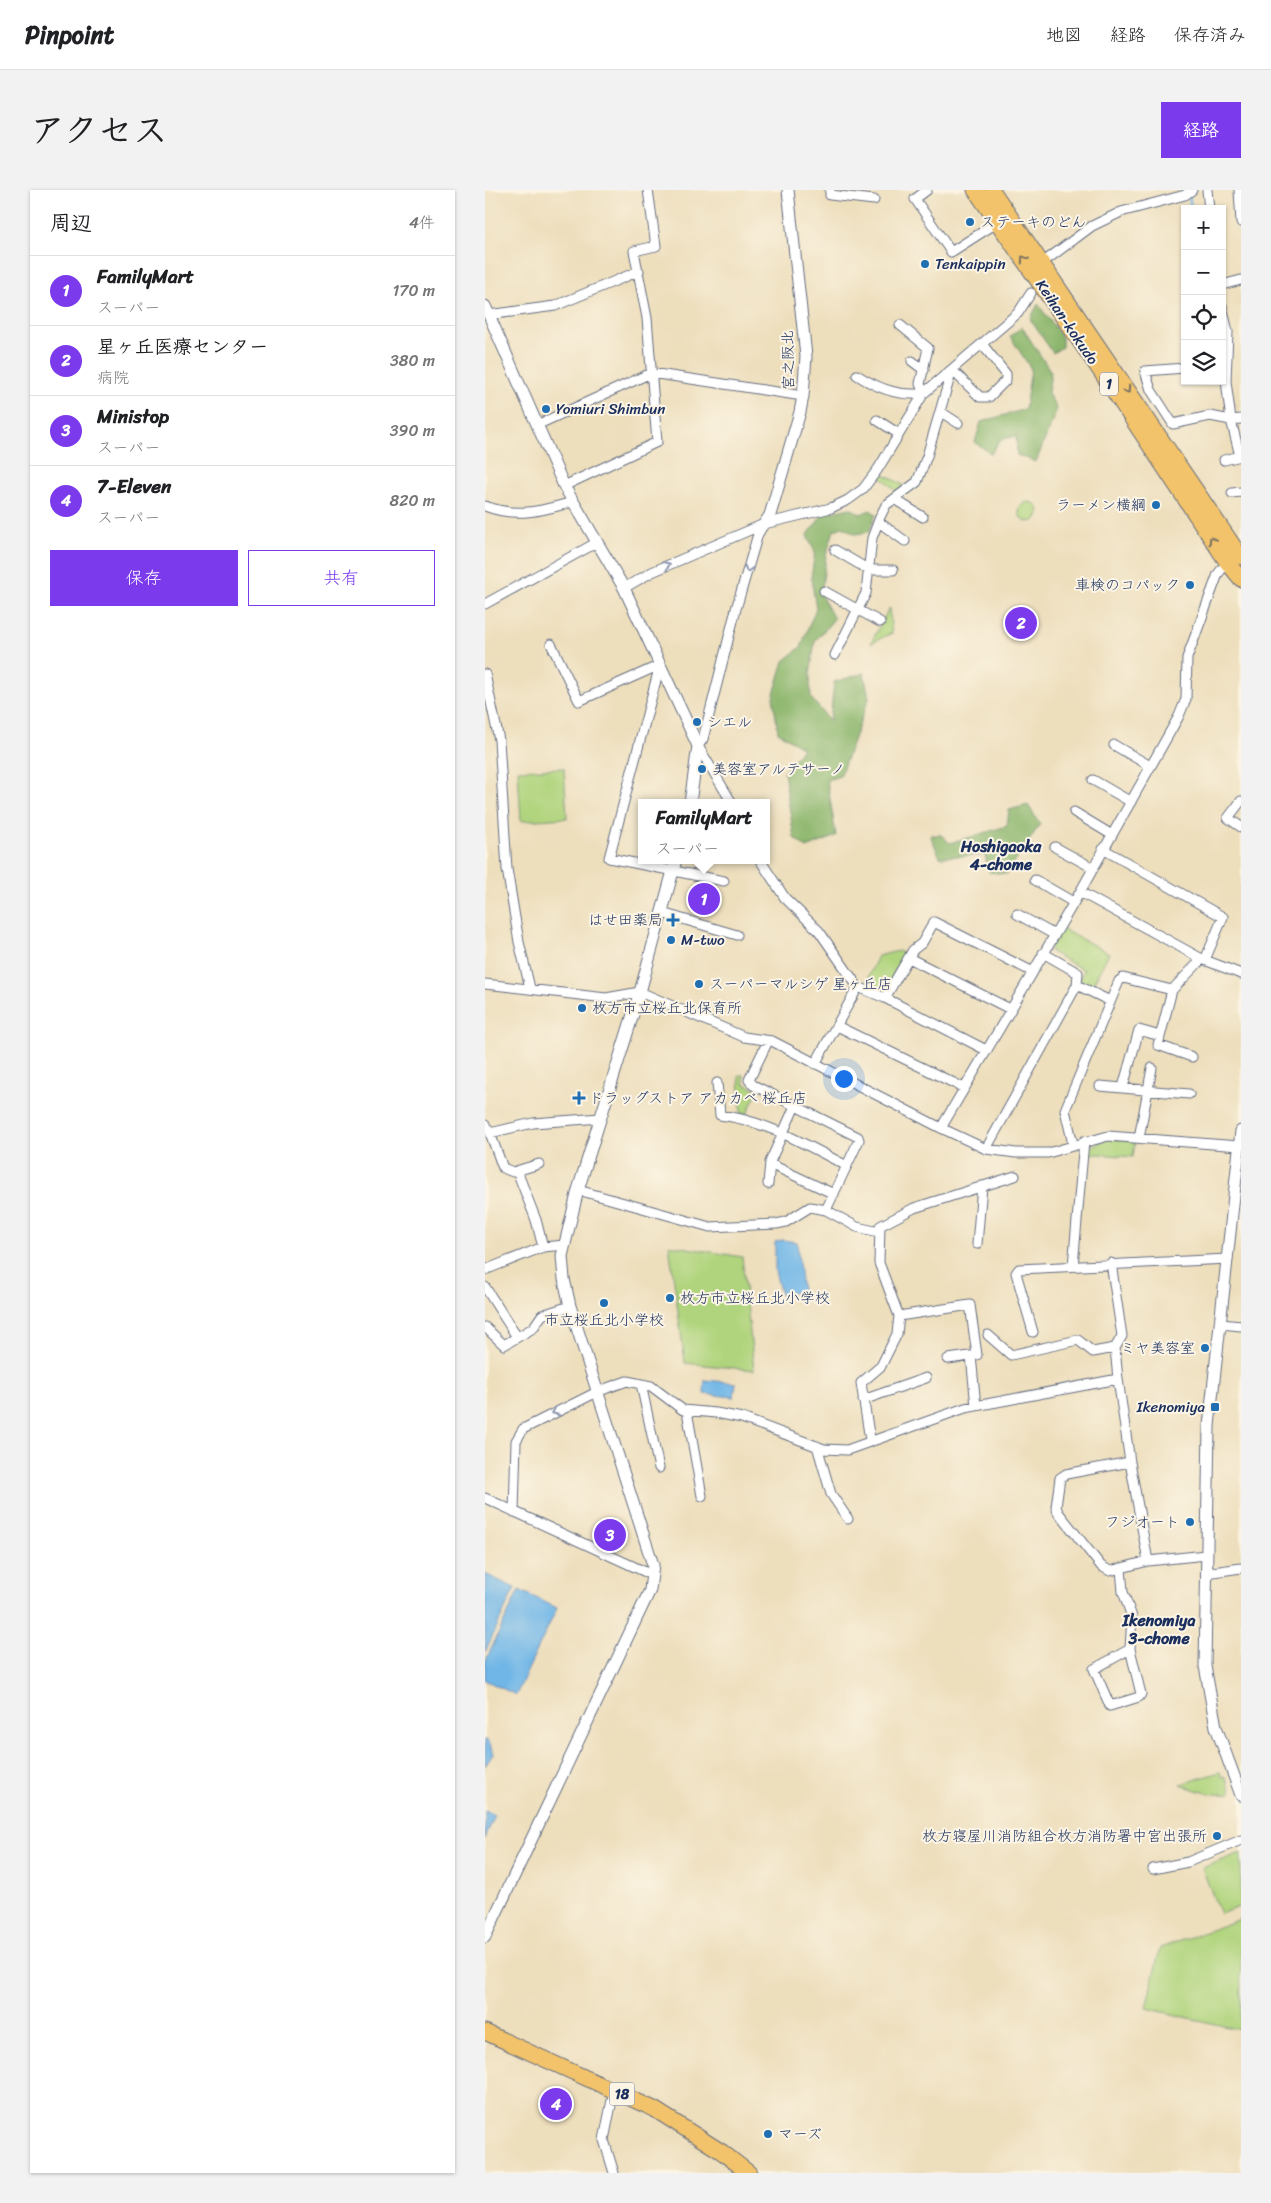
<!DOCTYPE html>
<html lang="ja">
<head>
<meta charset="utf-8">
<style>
  :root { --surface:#fff; --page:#f2f2f2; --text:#202124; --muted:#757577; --line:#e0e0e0; --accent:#7c3aed }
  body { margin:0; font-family:Sriracha,"Klee One",sans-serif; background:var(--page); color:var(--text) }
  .controls { position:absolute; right:15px; top:15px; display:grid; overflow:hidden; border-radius:0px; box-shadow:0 1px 4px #0004 }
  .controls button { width:45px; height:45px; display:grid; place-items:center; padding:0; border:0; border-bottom:1px solid var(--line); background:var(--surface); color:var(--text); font:25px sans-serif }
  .you { position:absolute; left:358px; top:888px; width:18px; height:18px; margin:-12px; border:4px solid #fff; border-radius:50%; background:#1a73e8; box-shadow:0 0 0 8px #1a73e833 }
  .badge { display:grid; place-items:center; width:32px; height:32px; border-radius:50%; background:var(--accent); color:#fff; font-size:16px; font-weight:700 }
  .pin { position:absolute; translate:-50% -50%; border:2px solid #fff; box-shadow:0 1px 5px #0006 }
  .popup { position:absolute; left:153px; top:609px; width:132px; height:65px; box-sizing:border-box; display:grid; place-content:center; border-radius:0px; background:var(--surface); filter:drop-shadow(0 1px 4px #0005); font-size:16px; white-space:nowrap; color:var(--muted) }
  .popup b { font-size:19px; color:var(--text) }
  .popup::after { content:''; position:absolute; left:50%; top:100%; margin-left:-10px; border:10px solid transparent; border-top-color:var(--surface) }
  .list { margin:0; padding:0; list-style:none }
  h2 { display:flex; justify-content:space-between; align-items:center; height:65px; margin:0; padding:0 20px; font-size:21px }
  h2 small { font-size:16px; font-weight:400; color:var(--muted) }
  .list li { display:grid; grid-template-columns:32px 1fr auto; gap:15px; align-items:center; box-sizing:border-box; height:70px; padding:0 20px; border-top:1px solid var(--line) }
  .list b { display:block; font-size:19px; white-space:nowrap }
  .list p { margin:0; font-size:16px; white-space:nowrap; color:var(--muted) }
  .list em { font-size:16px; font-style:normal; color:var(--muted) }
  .actions { display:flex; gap:10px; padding:15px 20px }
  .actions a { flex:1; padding:11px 0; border:1px solid var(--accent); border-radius:0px; text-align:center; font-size:18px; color:var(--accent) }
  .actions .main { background:var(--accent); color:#fff }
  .icon { flex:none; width:28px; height:28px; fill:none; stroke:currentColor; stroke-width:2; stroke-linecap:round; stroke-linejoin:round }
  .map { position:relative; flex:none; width:756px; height:1983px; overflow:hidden; border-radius:0px }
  header { display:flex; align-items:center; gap:30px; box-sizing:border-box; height:70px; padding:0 25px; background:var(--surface); border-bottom:1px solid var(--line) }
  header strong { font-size:24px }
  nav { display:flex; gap:28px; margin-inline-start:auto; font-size:18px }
  .intro { display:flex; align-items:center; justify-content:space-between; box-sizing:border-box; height:120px; padding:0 30px }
  h1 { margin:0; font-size:35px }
  .button { padding:12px 22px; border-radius:0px; background:var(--accent); color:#fff; font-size:18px; font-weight:700 }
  main { display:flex; gap:30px; padding:0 30px }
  aside { flex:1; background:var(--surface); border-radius:0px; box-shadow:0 1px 4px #0004 }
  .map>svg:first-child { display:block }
</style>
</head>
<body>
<header>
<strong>Pinpoint</strong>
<nav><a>地図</a><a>経路</a><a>保存済み</a></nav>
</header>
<div class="intro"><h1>アクセス</h1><a class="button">経路</a></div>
<main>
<aside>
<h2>周辺<small>4件</small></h2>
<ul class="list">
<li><span class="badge">1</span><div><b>FamilyMart</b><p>スーパー</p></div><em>170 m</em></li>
<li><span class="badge">2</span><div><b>星ヶ丘医療センター</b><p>病院</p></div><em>380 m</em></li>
<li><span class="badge">3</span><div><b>Ministop</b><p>スーパー</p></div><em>390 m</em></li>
<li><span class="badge">4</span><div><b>7-Eleven</b><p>スーパー</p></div><em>820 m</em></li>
</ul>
<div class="actions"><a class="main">保存</a><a>共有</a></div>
</aside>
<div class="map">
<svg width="756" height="1983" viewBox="0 0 756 1983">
  <rect width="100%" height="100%" fill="#fcf5e5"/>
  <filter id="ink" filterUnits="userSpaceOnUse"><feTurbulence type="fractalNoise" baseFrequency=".02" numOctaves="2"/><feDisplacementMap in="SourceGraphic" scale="10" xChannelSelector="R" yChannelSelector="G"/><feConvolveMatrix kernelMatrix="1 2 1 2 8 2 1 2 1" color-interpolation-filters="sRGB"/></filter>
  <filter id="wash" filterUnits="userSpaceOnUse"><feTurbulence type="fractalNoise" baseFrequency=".0096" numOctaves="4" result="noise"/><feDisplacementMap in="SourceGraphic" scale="20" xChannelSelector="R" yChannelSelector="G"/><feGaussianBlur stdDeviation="1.12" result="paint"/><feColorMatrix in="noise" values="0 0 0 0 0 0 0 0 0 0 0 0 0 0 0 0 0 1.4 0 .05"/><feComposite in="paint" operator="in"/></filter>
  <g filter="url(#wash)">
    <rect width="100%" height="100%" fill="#eddebc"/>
    <path fill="#b0d47d" stroke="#66826e" d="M396 282 418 295 412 302 393 284Z
      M534 322a10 10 0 1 1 20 0a10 10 0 1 1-20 0Z
      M404 418 407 443 386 453Z
      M79 578 82 628 36 631 33 580Z
      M575 738 624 763 606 798 597 793 595 789 599 780 566 762 565 756Z
      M413 761 418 763 403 796 396 800 381 792 393 766Z
      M254 885H259V894L273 900 262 924H256Z
      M621 949 650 951 648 967 602 963 606 957Z
      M184 1055 257 1067 269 1180 200 1173Z
      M735 1582 737 1587 740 1586 746 1603C730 1607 711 1601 696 1594Z
      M756 1663V1716L735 1724 717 1678Z
      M756 1729V1840L661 1818 675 1758Z"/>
    <path fill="#8cb66c" stroke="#547265" d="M553 114 577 147V157L568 163 545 129Z
      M537 137 566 182 563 203 572 219 551 272 532 265 531 246 515 250 506 264 490 252 496 232 540 219 546 179 525 146Z
      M365 318 376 324 385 320 391 324 384 342 370 344 358 337 349 340 341 366 336 405 349 429 330 451 325 485 326 508 345 531 349 492 379 483 384 508 355 586 342 590 351 646 322 658 309 648 299 582 318 558 293 542 288 507 299 471 316 457 331 418 326 388 330 362 322 346 338 324Z
      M543 615 555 634 522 684 504 682 500 665 455 667 445 645H456L465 653 522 636 524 620Z"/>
    <path fill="#70b6e7" stroke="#4672a2" d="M297 1050 312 1052 317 1101 296 1105 290 1081V1052Z
      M220 1190 251 1193 249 1207 219 1204Z
      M0 1384 30 1398 0 1462Z
      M34 1400 72 1418 31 1505 0 1490V1472Z
      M0 1549 5 1554 8 1564 0 1576Z
      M0 1621 10 1625 0 1649Z"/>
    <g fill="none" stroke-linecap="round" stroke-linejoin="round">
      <path stroke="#70b6e7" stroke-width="2.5" d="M704 5 706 19"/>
    </g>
  </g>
  <g filter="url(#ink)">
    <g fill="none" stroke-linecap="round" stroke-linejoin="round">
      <g stroke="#646c7f" stroke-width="11">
        <path id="minor" d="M345 0V5L389 10
          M442 0 430 9 466 62 513 32
          M722 0 724 19
          M754 0 756 32
          M564 68 607 36 636 22 700 5 707 0
          M737 95 756 90
          M3 125 70 116 154 81
          M427 171 439 180
          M700 178 660 181 666 200 688 234 725 226 746 230 741 191 743 142 737 116
          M372 185C392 198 416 207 439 203L435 194 443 158 415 135
          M456 222 473 233
          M392 230 414 244
          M52 235 166 183 318 206
          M755 266 746 230 756 229
          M739 270 756 266
          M79 296 172 252 162 128 149 61 171 56 163 0
          M747 303 756 302
          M409 309 438 327
          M0 316C31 328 57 321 87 312
          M395 333 420 351
          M350 360 384 380H408
          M139 398 167 382 279 334 346 318 363 310 378 299 393 279 439 203 533 123 546 103
          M339 401 395 432
          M0 414 111 353
          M66 454 94 511 175 475
          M350 465 381 403 387 348 395 327 401 315 432 292 442 266 467 180 495 207H504L521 190V184L497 154
          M175 475 124 668 239 691
          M0 484 14 550 22 679 34 752 45 798
          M629 555 665 576
          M608 590 646 612
          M756 611 743 628 756 637
          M247 613 213 556 218 549 251 419 273 344 279 334
          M589 622 627 645
          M570 657 608 678
          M618 659 738 727 720 770
          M275 670 300 708 334 741 373 797
          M550 690 588 712
          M595 702 717 769 756 784
          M177 723 252 745
          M532 724 568 744
          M424 768 525 819
          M0 794 121 808 155 802 259 847 287 851 456 938 501 959 531 963H563L623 946 754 956
          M592 795 625 811
          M687 800 673 855 707 867
          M400 808 428 760 437 753 449 732 546 781
          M352 836 479 898
          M283 851 264 890 268 895 373 947 374 950 341 1020
          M330 874 373 797 400 808 501 860
          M232 893 235 925C282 931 321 955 362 976
          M615 896 704 904
          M638 897 654 840 675 846
          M0 935 5 943 48 933 116 928
          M456 938 595 702 694 526 701 509 702 468 733 384 742 372
          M5 943 18 978 28 982 54 974
          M654 948 667 878
          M588 954 580 920 634 791 638 788 687 800 717 769
          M501 959 592 795 593 783 558 763
          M285 974 349 1004
          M32 981 51 1030 58 1057
          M283 994 285 972 310 916
          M93 1000 225 1037 291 1034 301 1032 325 1017 341 1020 372 1037 394 1042
          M492 1054 497 996
          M626 1073 637 1146 630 1158 633 1189 645 1272 663 1371
          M588 1076 599 951
          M0 1080 58 1057 80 1055
          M0 1097 32 1147
          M414 1126 485 1115 492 1165 463 1169
          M736 1134 756 1136
          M0 1137 19 1155 48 1138 57 1125 85 1116
          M548 1142 531 1083 534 1079 743 1069
          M503 1145 526 1165 593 1150 608 1162 630 1158
          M486 1166 491 1216
          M156 1194 174 1278
          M378 1210 441 1188
          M202 1221 217 1306
          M385 1250 376 1193 396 1176 412 1144 414 1126 394 1073 395 1036 429 1018 530 986
          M332 1256 346 1304 363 1329
          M645 1272 581 1284 575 1288 571 1317 573 1322 616 1376 625 1381 663 1371 721 1365
          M0 1308 167 1385
          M29 1322 31 1251 38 1239 114 1201 142 1191 166 1196 198 1220 231 1223 257 1228 339 1259 362 1260 480 1218 633 1189
          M636 1379 638 1402 647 1427 645 1459 656 1504 654 1507 625 1516 609 1479 645 1459
          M721 1383 756 1378
          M668 1679 703 1672 756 1650
          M129 1983 119 1950 129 1900"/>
      </g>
      <g stroke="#646c7f" stroke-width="13">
        <path id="tertiary" d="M0 116 79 296 139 398 213 556 205 613
          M279 334 285 325 315 222 318 206 321 166 303 0
          M756 941 724 1236 720 1476 731 1537 756 1605
          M0 1747 165 1400 168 1375 85 1116 79 1089 77 1066 93 1000 155 802 191 670"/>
      </g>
      <g stroke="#646c7f" stroke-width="17">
        <path id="primary" d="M0 1842 169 1919 237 1962 264 1983"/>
      </g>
      <g stroke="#646c7f" stroke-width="17">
        <path id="trunk" d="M490 0 616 182 742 372 756 389
          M507 0 756 367"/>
      </g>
      <use href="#minor" stroke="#fff" stroke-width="9"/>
      <use href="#tertiary" stroke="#fff" stroke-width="11"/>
      <use href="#primary" stroke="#f2c36a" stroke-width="15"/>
      <use href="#trunk" stroke="#f2c36a" stroke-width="15"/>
    </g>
    <defs><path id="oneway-chevron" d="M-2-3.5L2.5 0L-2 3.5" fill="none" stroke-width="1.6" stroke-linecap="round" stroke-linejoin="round" transform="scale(1.25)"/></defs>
    <g stroke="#7c7263">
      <use href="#oneway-chevron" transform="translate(539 69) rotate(-124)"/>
      <use href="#oneway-chevron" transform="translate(642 200) rotate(56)"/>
      <use href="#oneway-chevron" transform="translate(727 350) rotate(-123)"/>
    </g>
    <g stroke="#8d97ae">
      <use href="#oneway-chevron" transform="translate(182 375) rotate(-23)"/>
      <use href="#oneway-chevron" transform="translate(263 379) rotate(107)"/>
      <use href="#oneway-chevron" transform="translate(70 1222) rotate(155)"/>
    </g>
  </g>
  <g fill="#1f6fb2" stroke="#fcf5e5" stroke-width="2">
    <circle cx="485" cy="32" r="5"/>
    <circle cx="440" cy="74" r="5"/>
    <circle cx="61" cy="219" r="5"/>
    <circle cx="671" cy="315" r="5"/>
    <circle cx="705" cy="395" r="5"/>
    <circle cx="212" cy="532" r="5"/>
    <circle cx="217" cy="579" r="5"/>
    <path d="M185.5 722.5h5v5h5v5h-5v5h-5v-5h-5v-5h5z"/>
    <circle cx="186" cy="750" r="5"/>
    <circle cx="214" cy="794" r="5"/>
    <circle cx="97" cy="818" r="5"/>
    <path d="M91.5 900.5h5v5h5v5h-5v5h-5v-5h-5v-5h5z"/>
    <circle cx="185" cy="1108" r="5"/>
    <circle cx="119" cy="1113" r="5"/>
    <circle cx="720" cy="1158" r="5"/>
    <rect x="725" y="1212" width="10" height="10" rx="2.5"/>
    <circle cx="705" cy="1332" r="5"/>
    <circle cx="732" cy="1646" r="5"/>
    <circle cx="283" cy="1944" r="5"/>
  </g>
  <g text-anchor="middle" stroke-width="4" stroke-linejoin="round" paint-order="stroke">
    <g fill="#fcf5e5" stroke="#5e6a86" stroke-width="1">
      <rect x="615" y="182.5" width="18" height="23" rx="4"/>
      <rect x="124.5" y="1892.5" width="25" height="23" rx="4"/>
    </g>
    <g font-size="14" font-weight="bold" fill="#1b2f5e">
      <text x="624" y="199">1</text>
      <text x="137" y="1909">18</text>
    </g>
    <g font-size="15" fill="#1b2f5e" stroke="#fcf5e5" text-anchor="start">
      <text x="495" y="37">ステーキのどん</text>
      <text x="450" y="79">Tenkaippin</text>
      <text x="71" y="224">Yomiuri Shimbun</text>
      <text x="661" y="320" text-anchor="end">ラーメン横綱</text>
      <text x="695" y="400" text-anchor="end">車検のコパック</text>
      <text x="222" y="537">シエル</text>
      <text x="227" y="584">美容室アルテサーノ</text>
      <text x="178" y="735" text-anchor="end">はせ田薬局</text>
      <text x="196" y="755">M-two</text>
      <text x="224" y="799">スーパーマルシゲ 星ヶ丘店</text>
      <text x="107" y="823">枚方市立桜丘北保育所</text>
      <text x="104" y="913">ドラッグストア アカカベ 桜丘店</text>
      <text x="195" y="1113">枚方市立桜丘北小学校</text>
      <text x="119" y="1135" text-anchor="middle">市立桜丘北小学校</text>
      <text x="710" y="1163" text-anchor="end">ミヤ美容室</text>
      <text x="720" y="1222" text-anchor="end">Ikenomiya</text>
      <text x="695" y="1337" text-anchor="end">フジオート</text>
      <text x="722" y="1651" text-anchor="end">枚方寝屋川消防組合枚方消防署中宮出張所</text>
      <text x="293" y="1949">マーズ</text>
    </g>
    <g font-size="15" fill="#1b2f5e" stroke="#fcf5e5">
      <text transform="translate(582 132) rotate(56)" y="5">Keihan-kokudo</text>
      <text transform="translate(303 170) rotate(-91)" y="5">宮之阪北</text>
    </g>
    <g font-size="16" font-weight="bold" fill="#1b2f5e" stroke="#fcf5e5">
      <text x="516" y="662">Hoshigaoka<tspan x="516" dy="18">4-chome</tspan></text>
      <text x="674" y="1436">Ikenomiya<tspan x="674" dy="18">3-chome</tspan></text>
    </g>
  </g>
</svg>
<div class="controls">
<button>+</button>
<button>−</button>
<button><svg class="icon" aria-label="locate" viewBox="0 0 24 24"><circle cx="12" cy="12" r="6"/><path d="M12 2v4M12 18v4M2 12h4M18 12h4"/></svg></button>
<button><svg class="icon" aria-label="layers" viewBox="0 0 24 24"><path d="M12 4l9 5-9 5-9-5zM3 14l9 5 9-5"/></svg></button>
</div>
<div class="you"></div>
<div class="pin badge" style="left:219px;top:709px">1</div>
<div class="popup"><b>FamilyMart</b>スーパー</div>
<div class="pin badge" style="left:536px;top:433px">2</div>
<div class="pin badge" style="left:125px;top:1345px">3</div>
<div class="pin badge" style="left:71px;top:1914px">4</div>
</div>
</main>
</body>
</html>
